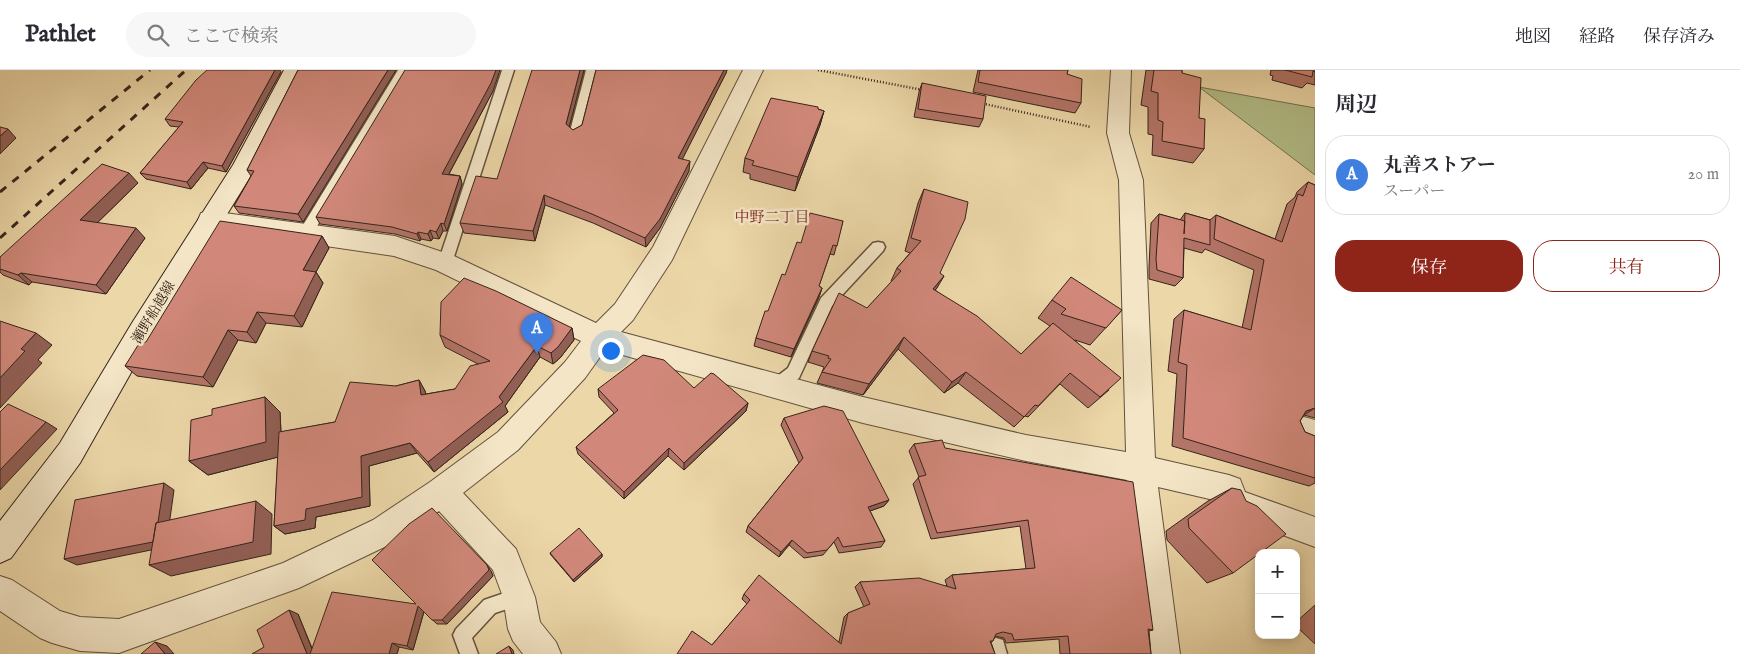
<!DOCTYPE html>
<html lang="ja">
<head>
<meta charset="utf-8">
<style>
  :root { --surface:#fff; --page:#f7f7f7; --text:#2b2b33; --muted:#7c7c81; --line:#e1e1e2; --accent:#8f2418 }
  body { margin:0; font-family:"IM FELL English","Noto Serif JP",serif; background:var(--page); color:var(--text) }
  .controls { position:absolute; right:15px; bottom:15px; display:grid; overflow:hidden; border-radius:10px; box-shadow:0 2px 12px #0003 }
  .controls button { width:45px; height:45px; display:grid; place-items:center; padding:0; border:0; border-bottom:1px solid var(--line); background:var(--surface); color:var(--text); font:25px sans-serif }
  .you { position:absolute; left:610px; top:280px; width:18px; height:18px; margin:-12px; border:4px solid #fff; border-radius:50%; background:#1a73e8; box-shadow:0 0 0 8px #1a73e833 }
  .badge { display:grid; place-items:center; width:32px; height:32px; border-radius:50%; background:var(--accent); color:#fff; font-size:16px; font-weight:700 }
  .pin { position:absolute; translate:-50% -41px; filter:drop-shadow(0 1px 2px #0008) }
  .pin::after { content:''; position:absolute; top:26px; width:18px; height:15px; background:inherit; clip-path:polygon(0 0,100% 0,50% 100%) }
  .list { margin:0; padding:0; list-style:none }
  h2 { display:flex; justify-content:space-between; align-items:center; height:65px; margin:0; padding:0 20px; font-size:21px }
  h2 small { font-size:16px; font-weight:400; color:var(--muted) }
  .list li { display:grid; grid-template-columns:32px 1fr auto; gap:15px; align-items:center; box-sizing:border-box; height:80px; margin:0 10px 10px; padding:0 10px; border:1px solid var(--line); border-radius:20px }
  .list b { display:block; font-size:19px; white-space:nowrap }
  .list p { margin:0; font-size:16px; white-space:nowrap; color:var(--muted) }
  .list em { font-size:16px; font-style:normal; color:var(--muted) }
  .actions { display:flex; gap:10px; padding:15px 20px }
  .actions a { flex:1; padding:11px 0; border:1px solid var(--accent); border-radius:20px; text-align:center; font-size:18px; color:var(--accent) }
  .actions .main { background:var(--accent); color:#fff }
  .icon { flex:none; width:28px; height:28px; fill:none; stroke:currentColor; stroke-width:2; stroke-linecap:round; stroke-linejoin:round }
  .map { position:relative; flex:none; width:1315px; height:584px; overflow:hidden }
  header { display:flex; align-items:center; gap:30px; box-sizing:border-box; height:70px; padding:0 25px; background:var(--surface); border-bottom:1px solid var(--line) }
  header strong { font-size:24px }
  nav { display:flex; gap:28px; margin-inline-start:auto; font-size:18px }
  .search { width:350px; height:45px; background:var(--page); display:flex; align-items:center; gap:12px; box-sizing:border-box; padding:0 18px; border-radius:28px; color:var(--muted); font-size:19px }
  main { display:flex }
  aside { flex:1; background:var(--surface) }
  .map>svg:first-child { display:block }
</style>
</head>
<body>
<header>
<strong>Pathlet</strong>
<div class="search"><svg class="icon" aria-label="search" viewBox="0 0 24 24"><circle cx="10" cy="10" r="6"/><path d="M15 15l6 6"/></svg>ここで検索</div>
<nav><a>地図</a><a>経路</a><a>保存済み</a></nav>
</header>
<main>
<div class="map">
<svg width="1315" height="584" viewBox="0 0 1315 584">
  <rect width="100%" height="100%" fill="#ecd7a8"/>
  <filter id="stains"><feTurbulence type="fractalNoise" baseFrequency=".004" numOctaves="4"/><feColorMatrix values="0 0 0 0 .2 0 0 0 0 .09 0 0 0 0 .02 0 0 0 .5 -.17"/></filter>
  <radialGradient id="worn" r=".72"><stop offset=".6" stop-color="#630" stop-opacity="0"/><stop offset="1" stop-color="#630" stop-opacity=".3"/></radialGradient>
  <path fill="#b4bf8a" stroke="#747252" d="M1199 17 1315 38V105Z"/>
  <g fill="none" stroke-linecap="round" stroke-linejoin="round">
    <g stroke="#63513e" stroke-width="3">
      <path id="service" d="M398 0H410L310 168 305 169 300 168 298 164 300 160Z
        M502 0H514L452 193 450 197 445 198 440 197 438 193Z
        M586 0H598L581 65 575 69 569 65Z
        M878 172 883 173 885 177 883 181 832 236 799 308 781 321 776 323 771 321 768 316 771 311 788 298 821 228 873 173Z
        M519 518 525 521 528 527 525 533 495 543 472 568 478 584H460L453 565 456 559 484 530Z
        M996 568 1003 570 1007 584H989L987 577 989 570Z"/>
    </g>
    <g stroke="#63513e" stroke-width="2">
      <path id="minor" d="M743 0H763L672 190 633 250 621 262 863 327 1026 365 1126 382 1119 110 1107 63 1111 0H1131L1129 63 1143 110 1155 388 1229 405 1240 409 1245 422 1315 447V477L1223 443 1218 431 1158 417 1180 584H1146L1127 410 1026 391 863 353 605 280 585 308 518 380 463 423 516 479 535 527 540 552 556 572 561 584H523L513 571 508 559 503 527 493 500 439 441 395 472 299 518 119 583 80 581 52 573 40 568 0 541V506L12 510 60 541 80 547 119 549 283 493 373 450 430 412 498 362 565 292 581 271 436 200 394 186 210 159 201 157 198 150 201 143 210 141 395 166 454 186 596 253 615 234 653 177Z
        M1304 347 1315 350V376L1294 369 1289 360 1294 351Z"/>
    </g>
    <g stroke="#35241b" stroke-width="2">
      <path id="secondary" d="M284 0H304L255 99 150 269 80 393 11 488 0 493V451L60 373 132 253 233 95Z"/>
    </g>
    <path stroke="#35241b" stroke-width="2.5" stroke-dasharray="1 2" stroke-linecap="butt" d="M818 0 923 20
      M980 33 1091 57"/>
    <use href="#service" fill="#f3e5c6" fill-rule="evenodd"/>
    <use href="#minor" fill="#f3e5c6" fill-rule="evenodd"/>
    <use href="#secondary" fill="#f3e5c6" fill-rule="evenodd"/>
    <path stroke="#35241b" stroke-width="3" stroke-dasharray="8 8" stroke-linecap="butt" d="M0 122 150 0
      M0 168 186 0"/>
  </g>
  <path fill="#b47569" stroke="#35241b" d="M298 0 303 152 239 143 234 136 251 106 247 100Z
    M584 0 569 57 573 60 582 55 596 0H727L726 3 682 89 689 101 660 158 646 177 593 153 545 135 535 171 464 163 460 153 497 109Z
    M978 0H1068L1067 4 1081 33 1075 43 973 22Z
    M1146 0H1182V3L1199 48 1204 79 1193 93 1152 85 1153 65 1148 64V37L1141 35Z
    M1271 0H1315V15L1307 13 1302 18 1272 10 1273 6 1270 5Z
    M281 2 226 102 208 98 191 119 146 109 140 103 179 57 170 56 165 49Z
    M922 13 983 49 979 57 914 47 919 22Z
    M493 21 449 104 460 106 462 114 447 161H443L439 169 433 168 431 171 421 169 420 171 395 164 320 154 316 147Z
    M818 39 824 41 820 55 795 121 750 109V104L743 102 745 88Z
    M1308 112 1315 115V348L1304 345 1300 351 1305 362 1315 366V413L1309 416 1172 376 1177 304 1168 301 1174 249 1184 240 1242 258 1254 200 1205 179 1202 183 1184 178 1183 208 1175 216 1149 209V197L1151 153 1159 144 1180 150 1185 143 1210 150 1216 145 1275 169 1287 134 1295 127 1297 122Z
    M138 113 97 153 145 168 106 224 32 212 29 215 3 205 0 202V187Z
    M924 119 940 203 937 218 935 220 1021 284 1050 256 1038 248 1052 230 1122 240 1090 275 1075 270 1109 320 1088 338 1060 314 1028 347 1025 346 1014 357 958 313 944 323 898 279 863 325 817 313 822 302 824 297 808 292 812 281 867 238 892 212 891 211 897 198 910 183 905 181 918 133Z
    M843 151 834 185 830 184 819 216 822 218 819 227 791 287 754 276 756 268 801 173Z
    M322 166 329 178 316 202 323 213 302 257 266 253 256 273 238 270 213 317 137 306 125 296 146 272Z
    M572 258 574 270 560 288 553 294 540 287 505 336 508 342 434 402 417 383 369 396 370 436 316 447 315 458 285 464 274 456 278 387 208 405 189 391 212 345 265 327 280 342 281 362 335 352 396 316 419 310 425 321 426 324 455 319 478 294 445 277 440 265Z
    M694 318 748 333 746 341 684 400 668 386 624 429 578 384 576 377 614 343 599 327 598 319Z
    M784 348 889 430 884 436 870 441 885 471 881 477 839 483 834 472 823 485 804 488 789 475 779 487 746 462 748 456 799 393 781 355Z
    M914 374 945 378 1153 560 1149 561 1151 584H1060L1059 569 1006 573 1004 568 995 566 993 571 991 572 995 584 712 575 747 534 742 529 744 524 839 572 844 547 848 543 864 537 855 517 860 512 947 516 945 510 952 505 1026 499 1020 456 931 469 913 414 919 407 909 381Z
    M1232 418 1233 503 1207 513 1167 470 1166 461 1208 431Z
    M550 483 602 484V487L574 512 551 485Z
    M491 501 493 506 447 554H437L424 542 413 580 399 577 397 584 264 577 298 544 312 578 416 534Z
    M1315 535V574L1296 556V552Z"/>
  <path fill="#925f55" stroke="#35241b" d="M275 0H280L281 2 226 102 222 96Z
    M388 0H396L303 152 298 144Z
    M496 0H500L493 21 445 111 442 104Z
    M580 0H584L567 65 566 54Z
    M724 0H727L726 3 678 98V88Z
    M824 41 820 55 795 121 798 107Z
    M8 59 16 68 0 84V66Z
    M690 91 689 101 660 158 646 177 645 168Z
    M203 92 208 98 191 119 187 112Z
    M129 103 138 113 90 160 80 150Z
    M460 106 462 114 447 161 444 154Z
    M544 125 545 135 535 171 533 161Z
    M441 153 443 161 439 169 436 162Z
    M136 158 145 168 106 224 96 215Z
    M430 160 433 168 431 171 428 164Z
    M418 162 421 169 420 171 417 164Z
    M322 166 329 178 316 202 323 213 302 257 294 246 303 200Z
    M21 203 32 212 29 215 18 205Z
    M944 206 937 218 926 231 933 219Z
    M822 218 819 227 791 287 794 279Z
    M257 242 266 253 256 273 247 262Z
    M572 258 574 270 560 288 553 294 551 283Z
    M228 260 238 270 213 317 203 307Z
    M36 263 52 275 38 290 42 293 0 338V308L21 279Z
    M904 267 898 279 863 325 869 314Z
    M537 276 540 287 505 336 508 342 434 402 428 392 499 327Z
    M966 302 958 313 944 323 952 312Z
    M419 310 425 321 428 336 421 325Z
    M265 327 280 342 282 386 208 405 189 391Z
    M748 333 746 341 684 400V393Z
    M1315 338 1304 345 1293 349 1306 341Z
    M46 352 57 359 0 420V400Z
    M410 373 417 383 369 396 370 436 316 447 315 458 285 464 274 456 306 439 361 386Z
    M669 378 668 386 624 429V422Z
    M164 413 174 420 166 477 77 495 64 489Z
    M889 430 884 436 864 443 868 437Z
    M256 431 272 444 271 484 171 506 149 495Z
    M792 470 789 475 779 487 781 482Z
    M602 484V487L574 512 573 510Z
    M487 495 491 501 493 506 447 554 442 550Z
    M418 536 424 541 413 580 407 576Z
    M289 540 298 544 314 584H307Z
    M155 572 167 576 174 584H165Z
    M392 573 399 577 397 584H389Z
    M509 576 513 580 514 584H512Z"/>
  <path fill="#d1887a" stroke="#35241b" d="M207 0H275L222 96 203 92 187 112 140 103 183 52 165 49 196 10Z
    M298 0H388L298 144 234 136 254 101 247 100Z
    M405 0H496L491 13 442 104 460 106 444 154 441 153 436 162 430 160 428 164 418 162 417 164 392 157 316 147Z
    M532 0H580L566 54 573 60 582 55 596 0H724L678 88 690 91 660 149 645 168 592 144 544 125 533 161 460 153 476 106 497 109Z
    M980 0H1068L1067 4 1082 9 1081 33 978 12Z
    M1154 0H1182V3L1201 8 1199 48 1205 49 1204 79 1162 71 1163 52 1158 50V23L1151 21Z
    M1285 0H1315V2L1313 1 1312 7Z
    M922 13 986 26 983 49 918 39Z
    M771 28 818 37V39L824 41 798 107 752 95 754 91 745 88Z
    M0 57 8 59 0 66Z
    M102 94 129 103 80 150 136 158 96 215 21 203 18 205 0 199V187Z
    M1308 112 1315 115V338L1306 341 1300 351 1305 362 1315 366V408L1183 368 1187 295 1178 292 1184 240 1251 260 1264 190 1214 169 1216 145 1282 172 1298 124 1303 126Z
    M924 119 968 132 965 149 940 203 944 206 933 219 977 246 1021 284 1053 253 1121 308 1100 327 1070 303 1038 336 1035 335 1024 347 966 302 952 312 904 267 869 314 822 302 831 289 828 288 829 286 812 281 838 225 839 223 867 238 901 201 897 198 921 171 911 168Z
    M810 143 843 151 837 176 833 175 819 216 822 218 794 279 756 268 765 241H768L782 204 785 205 797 172 801 173Z
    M1185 143 1210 150V175L1184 168 1183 208 1157 200 1156 189 1159 144 1185 151 1184 164Z
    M220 151 322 166 303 200 316 202 294 246 257 242 247 262 228 260 203 307 125 296 140 272H146Z
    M1071 207 1122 240 1106 258 1061 244 1066 239 1052 230Z
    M464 208 496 221 572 258 558 277 551 283 537 276 499 327 503 332 428 392 410 373 361 386 362 427 306 439 305 450 274 456 279 362 335 352 350 312 396 316 419 310 421 325 455 319 470 296 490 291 440 265 441 232Z
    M0 251 36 263 21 279 25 281 0 308Z
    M643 285 664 290 694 318 711 303 714 304 748 333 684 393 669 378 624 422 576 377 618 340 598 319Z
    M265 327 266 372 189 391 191 350 212 345V339Z
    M8 334 46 352 0 400V342Z
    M824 336 843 341 889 430 868 437 885 471 843 477 838 467 827 480 807 483 792 470 781 482 748 456 803 388 784 348Z
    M942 370 945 378 1133 412 1153 560 1148 559 1151 584H1070L1068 566 1014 570 1012 564 1003 562 996 564 993 571H990L995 584H677L692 561 712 575 750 530 744 524 759 505 841 574 848 543 870 534 860 512 919 508 956 519 952 505 1035 498 1028 450 937 463 918 407 926 405 914 374Z
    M164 413 158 452 156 453 153 472 64 489 75 430Z
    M1232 418 1241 420 1246 431 1257 436 1286 464 1233 503 1189 458 1188 449Z
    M256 431 253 472 149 495 156 453Z
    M432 438 487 495 489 500 442 550H432L418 536 407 576 392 573 389 584H310L332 522 416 534 372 490 409 454Z
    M579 458 602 484 573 510 550 483Z
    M289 540 307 584H252L264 577 257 560Z
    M155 572 165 584H141Z
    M509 576 512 584H496Z"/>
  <g text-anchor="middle" stroke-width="5" stroke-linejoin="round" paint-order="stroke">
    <g font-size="14" fill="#35241b" stroke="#f3e5c6">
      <text transform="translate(153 242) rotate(-59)" y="5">瀬野船越線</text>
    </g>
    <g font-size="15" fill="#7a1f14" stroke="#f3e5c6">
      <text x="772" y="152">中野二丁目</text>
    </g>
  </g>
  <rect width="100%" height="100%" filter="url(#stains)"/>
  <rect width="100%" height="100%" fill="url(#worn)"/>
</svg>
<div class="controls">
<button>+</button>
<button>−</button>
</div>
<div class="you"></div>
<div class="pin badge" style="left:537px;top:284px;background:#3f7fe0">A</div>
</div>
<aside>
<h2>周辺<small></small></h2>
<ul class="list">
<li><span class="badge" style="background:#3f7fe0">A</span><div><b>丸善ストアー</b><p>スーパー</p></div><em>20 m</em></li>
</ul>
<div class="actions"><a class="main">保存</a><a>共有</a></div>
</aside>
</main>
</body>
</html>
